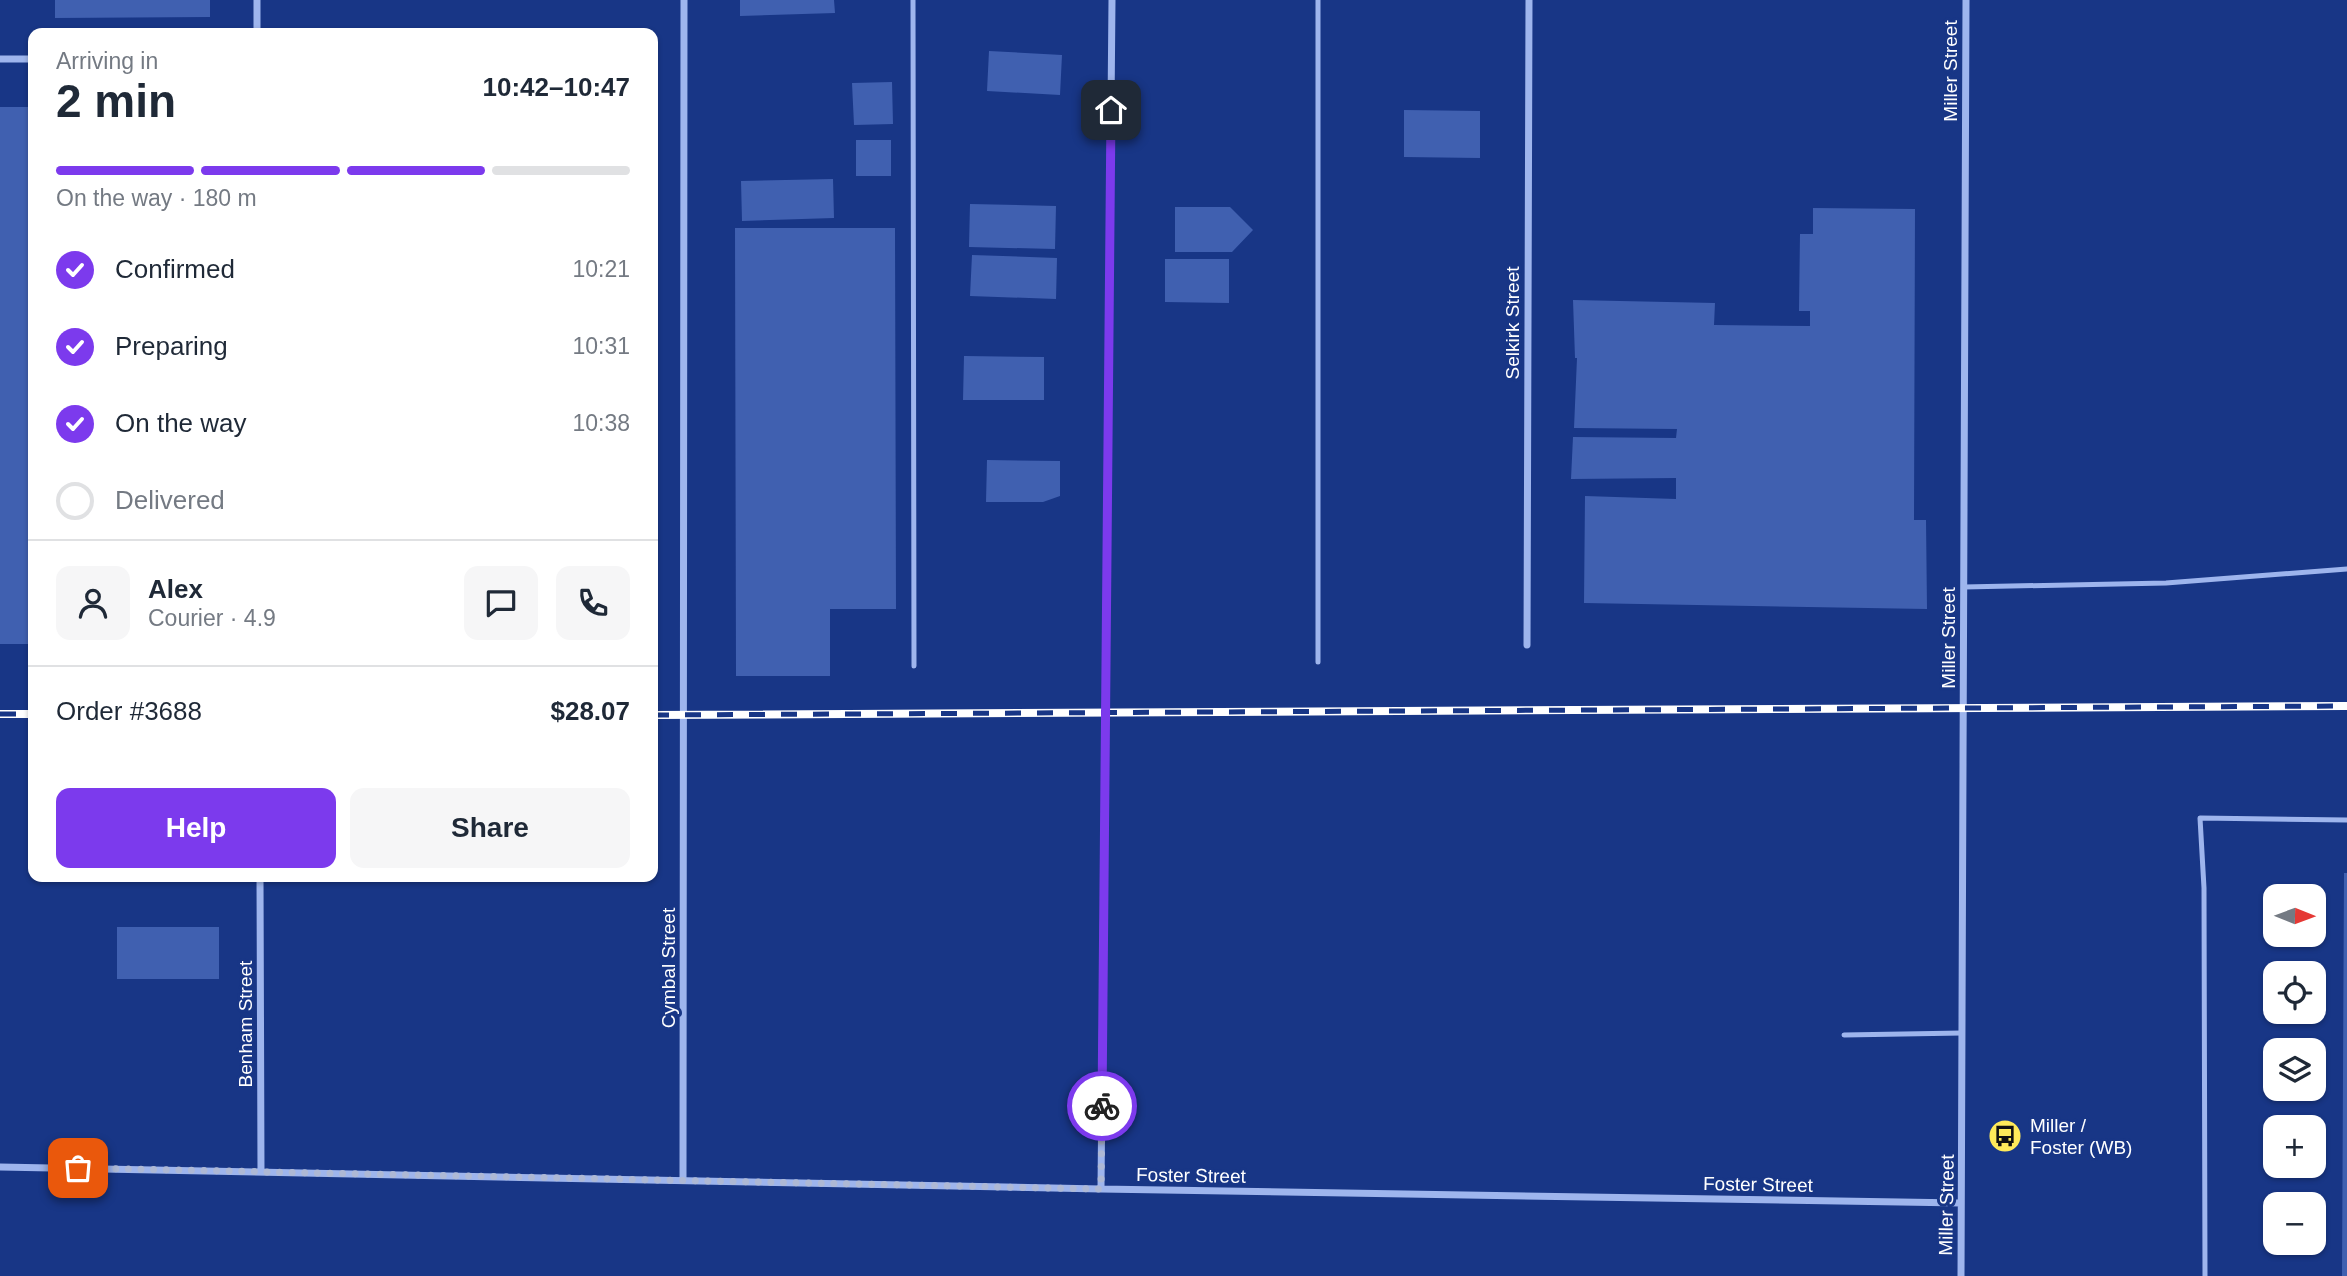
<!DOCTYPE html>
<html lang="en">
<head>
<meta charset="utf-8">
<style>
  :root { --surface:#fff; --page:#f6f6f7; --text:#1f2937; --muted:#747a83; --line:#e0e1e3; --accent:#7c3aed }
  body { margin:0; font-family:Helvetica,sans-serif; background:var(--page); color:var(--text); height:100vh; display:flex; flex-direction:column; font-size:26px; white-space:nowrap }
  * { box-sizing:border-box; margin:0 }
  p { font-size:23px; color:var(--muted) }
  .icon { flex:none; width:38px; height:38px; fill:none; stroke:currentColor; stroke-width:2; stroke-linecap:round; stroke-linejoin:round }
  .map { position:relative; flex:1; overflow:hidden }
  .sheet { position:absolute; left:28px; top:28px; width:630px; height:854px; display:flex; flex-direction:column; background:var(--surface); border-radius:14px; box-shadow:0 2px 5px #0004 }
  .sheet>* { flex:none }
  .needle { width:46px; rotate:91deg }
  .tools { position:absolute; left:2263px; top:884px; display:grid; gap:14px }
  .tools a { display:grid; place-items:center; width:63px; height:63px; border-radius:14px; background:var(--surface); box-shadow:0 2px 5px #0004; font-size:35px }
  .pin { position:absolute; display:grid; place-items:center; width:60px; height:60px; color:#fff; margin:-30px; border-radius:14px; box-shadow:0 4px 10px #0006 }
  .courier { position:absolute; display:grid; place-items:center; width:70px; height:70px; margin:-35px; border:5px solid #7c3aed; border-radius:50%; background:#fff; color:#222; box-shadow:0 2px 9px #0007 }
  .head em { font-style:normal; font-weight:600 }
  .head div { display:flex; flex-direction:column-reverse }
  .head { display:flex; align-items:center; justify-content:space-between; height:119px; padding:0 28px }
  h1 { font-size:46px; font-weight:600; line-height:52px }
  .bar { display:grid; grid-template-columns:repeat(4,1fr); gap:10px 7px; align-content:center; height:84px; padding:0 28px }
  .bar i { height:9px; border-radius:5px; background:var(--line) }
  .bar .current { background:var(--accent) }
  .bar p { grid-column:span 4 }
  .line { display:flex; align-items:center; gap:18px; padding:0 28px; border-top:2px solid var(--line) }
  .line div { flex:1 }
  .round { display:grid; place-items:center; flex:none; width:74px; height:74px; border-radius:14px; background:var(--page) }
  ol { padding:0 28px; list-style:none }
  li { display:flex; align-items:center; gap:21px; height:77px }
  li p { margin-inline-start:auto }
  li .icon { padding:7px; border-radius:50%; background:var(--accent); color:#fff; stroke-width:4 }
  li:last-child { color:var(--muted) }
  li i { width:38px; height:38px; border:4px solid var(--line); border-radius:50% }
  .primary-button { display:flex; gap:14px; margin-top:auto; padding:14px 28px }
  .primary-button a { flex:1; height:80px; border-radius:14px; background:var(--accent); color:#fff; font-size:28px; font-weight:600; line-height:80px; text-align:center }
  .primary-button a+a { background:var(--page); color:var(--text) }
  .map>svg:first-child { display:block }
  .building { fill:#4060b0 }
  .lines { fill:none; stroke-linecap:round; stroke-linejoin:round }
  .service { stroke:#9eb5ed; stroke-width:5 }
  .minor { stroke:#9eb5ed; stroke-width:7 }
  .rail-casing { stroke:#fff; stroke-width:8 }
  .rail { stroke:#183686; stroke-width:5; stroke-dasharray:16; stroke-linecap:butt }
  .done { stroke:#aeb9d5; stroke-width:7; stroke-dasharray:0 12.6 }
  .route { stroke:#7c3aed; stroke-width:9 }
  .labels { text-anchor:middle; stroke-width:6; stroke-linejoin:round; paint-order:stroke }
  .street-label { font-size:19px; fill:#fff; stroke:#183686 }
  .poi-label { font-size:19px; fill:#fff; stroke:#183686; text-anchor:start }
</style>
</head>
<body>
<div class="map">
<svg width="2347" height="1276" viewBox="0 0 2347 1276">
  <rect width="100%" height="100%" fill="#183686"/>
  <!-- building -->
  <path class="building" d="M55 0H210V17L55 18Z
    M740 0H834L835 13 740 16Z
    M989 51 1062 55 1060 95 987 91Z
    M892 82 893 124 854 125 852 83Z
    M0 107H33V644H0Z
    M1404 110 1480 111V158L1404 157Z
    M856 140H891V176H856Z
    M833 179 834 218 742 221 741 181Z
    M970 204 1056 206 1055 249 969 247Z
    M1175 207H1230L1253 230 1232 252H1175Z
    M1813 208 1915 209 1914 520H1926L1927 609 1584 603 1585 496 1676 499V478L1571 479 1573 437 1676 438 1677 429 1574 428 1577 358H1575L1573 300 1715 303 1714 325 1810 326V311H1799L1800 234H1813Z
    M735 228H895L896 609H830V676H736Z
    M972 255 1057 258 1056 299 970 296Z
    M1165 259H1229V303L1165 302Z
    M964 356 1044 357V400H963Z
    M987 460 1060 461V496L1043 502H986Z
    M2344 873H2347V1276H2342Z
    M117 927H219V979H117Z"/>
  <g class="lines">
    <!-- service -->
    <path class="service" d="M913 0 914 666
      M1318 0V662
      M1964 587 2166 583 2347 569
      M1844 1035 1962 1033
      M2205 1276 2204 888 2200 818 2347 820"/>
    <!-- minor -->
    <path class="minor" d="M257 0V33
      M0 59H33
      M1527 645 1529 0
      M260 877 261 1171
      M0 1167 1101 1189 1961 1203
      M683 1180 684 0
      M1101 1189 1112 0
      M1961 1276 1966 0"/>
    <defs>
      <path id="rail" d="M0 714H33
        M653 715 2347 706"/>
    </defs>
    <!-- rail casing -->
    <use href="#rail" class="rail-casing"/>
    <!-- rail -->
    <use href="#rail" class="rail"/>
  </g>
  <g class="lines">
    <!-- done -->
    <path class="done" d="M78 1168 1101 1189 1102 1106"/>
    <!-- route -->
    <path class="route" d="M1102 1106 1111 110"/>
  </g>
  <!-- icons -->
  <defs>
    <symbol id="bus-disc" viewBox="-11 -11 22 22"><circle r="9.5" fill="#ffea5a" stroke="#183686"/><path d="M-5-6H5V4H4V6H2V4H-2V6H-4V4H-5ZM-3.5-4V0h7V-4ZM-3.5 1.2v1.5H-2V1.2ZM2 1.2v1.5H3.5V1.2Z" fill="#111"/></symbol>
  </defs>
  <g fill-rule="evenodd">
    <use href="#bus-disc" x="1986" y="1117" width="38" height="38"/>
  </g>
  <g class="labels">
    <!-- street labels -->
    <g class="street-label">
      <text transform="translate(1950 71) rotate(-90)" y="7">Miller Street</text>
      <text transform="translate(1512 323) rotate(-90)" y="7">Selkirk Street</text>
      <text transform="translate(1948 638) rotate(-90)" y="7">Miller Street</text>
      <text transform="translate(668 968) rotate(-90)" y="7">Cymbal Street</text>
      <text transform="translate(245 1024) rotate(-90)" y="7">Benham Street</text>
      <text transform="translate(1191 1175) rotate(1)" y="7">Foster Street</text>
      <text transform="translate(1758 1184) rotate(1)" y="7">Foster Street</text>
      <text transform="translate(1946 1205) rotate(-89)" y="7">Miller Street</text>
    </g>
    <!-- poi labels -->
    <g class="poi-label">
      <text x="2030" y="1132">Miller /<tspan x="2030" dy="22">Foster (WB)</tspan></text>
    </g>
  </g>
</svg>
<div class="tools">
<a><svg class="needle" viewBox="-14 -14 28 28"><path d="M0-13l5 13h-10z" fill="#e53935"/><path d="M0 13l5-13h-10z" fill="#747a83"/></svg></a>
<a><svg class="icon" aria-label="locate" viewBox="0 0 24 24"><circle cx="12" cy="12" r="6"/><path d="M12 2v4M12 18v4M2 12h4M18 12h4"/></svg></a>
<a><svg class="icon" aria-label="layers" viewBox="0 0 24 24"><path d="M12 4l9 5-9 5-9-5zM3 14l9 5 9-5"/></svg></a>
<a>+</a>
<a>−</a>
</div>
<div class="pin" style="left:78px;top:1168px;background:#ea580c"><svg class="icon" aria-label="bag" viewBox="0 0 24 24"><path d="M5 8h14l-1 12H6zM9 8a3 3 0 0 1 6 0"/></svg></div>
<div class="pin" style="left:1111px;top:110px;background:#1f2937"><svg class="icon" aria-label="home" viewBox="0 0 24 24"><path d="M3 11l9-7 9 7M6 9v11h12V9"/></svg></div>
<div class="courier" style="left:1102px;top:1106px"><svg class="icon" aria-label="bike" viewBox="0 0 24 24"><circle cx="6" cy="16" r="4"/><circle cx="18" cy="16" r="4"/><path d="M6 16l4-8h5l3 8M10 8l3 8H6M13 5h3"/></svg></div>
<section class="sheet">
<div class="head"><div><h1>2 min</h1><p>Arriving in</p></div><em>10:42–10:47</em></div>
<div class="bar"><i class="current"></i><i class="current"></i><i class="current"></i><i></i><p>On the way · 180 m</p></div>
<ol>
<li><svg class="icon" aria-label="check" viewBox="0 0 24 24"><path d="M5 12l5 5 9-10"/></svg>Confirmed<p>10:21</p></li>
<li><svg class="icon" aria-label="check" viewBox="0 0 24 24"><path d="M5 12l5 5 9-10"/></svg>Preparing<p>10:31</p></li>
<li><svg class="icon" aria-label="check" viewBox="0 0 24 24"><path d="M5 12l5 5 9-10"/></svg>On the way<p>10:38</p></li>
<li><i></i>Delivered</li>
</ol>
<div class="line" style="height:126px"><a class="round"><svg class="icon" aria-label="person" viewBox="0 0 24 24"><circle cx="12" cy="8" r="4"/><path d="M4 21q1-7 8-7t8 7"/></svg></a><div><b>Alex</b><p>Courier · 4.9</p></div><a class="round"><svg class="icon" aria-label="chat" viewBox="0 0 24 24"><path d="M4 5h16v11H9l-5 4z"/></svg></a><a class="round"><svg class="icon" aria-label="phone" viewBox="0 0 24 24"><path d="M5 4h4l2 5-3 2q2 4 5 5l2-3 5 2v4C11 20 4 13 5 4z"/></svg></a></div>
<div class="line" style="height:91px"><div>Order #3688</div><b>$28.07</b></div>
<div class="primary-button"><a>Help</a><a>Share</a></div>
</section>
</div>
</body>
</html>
